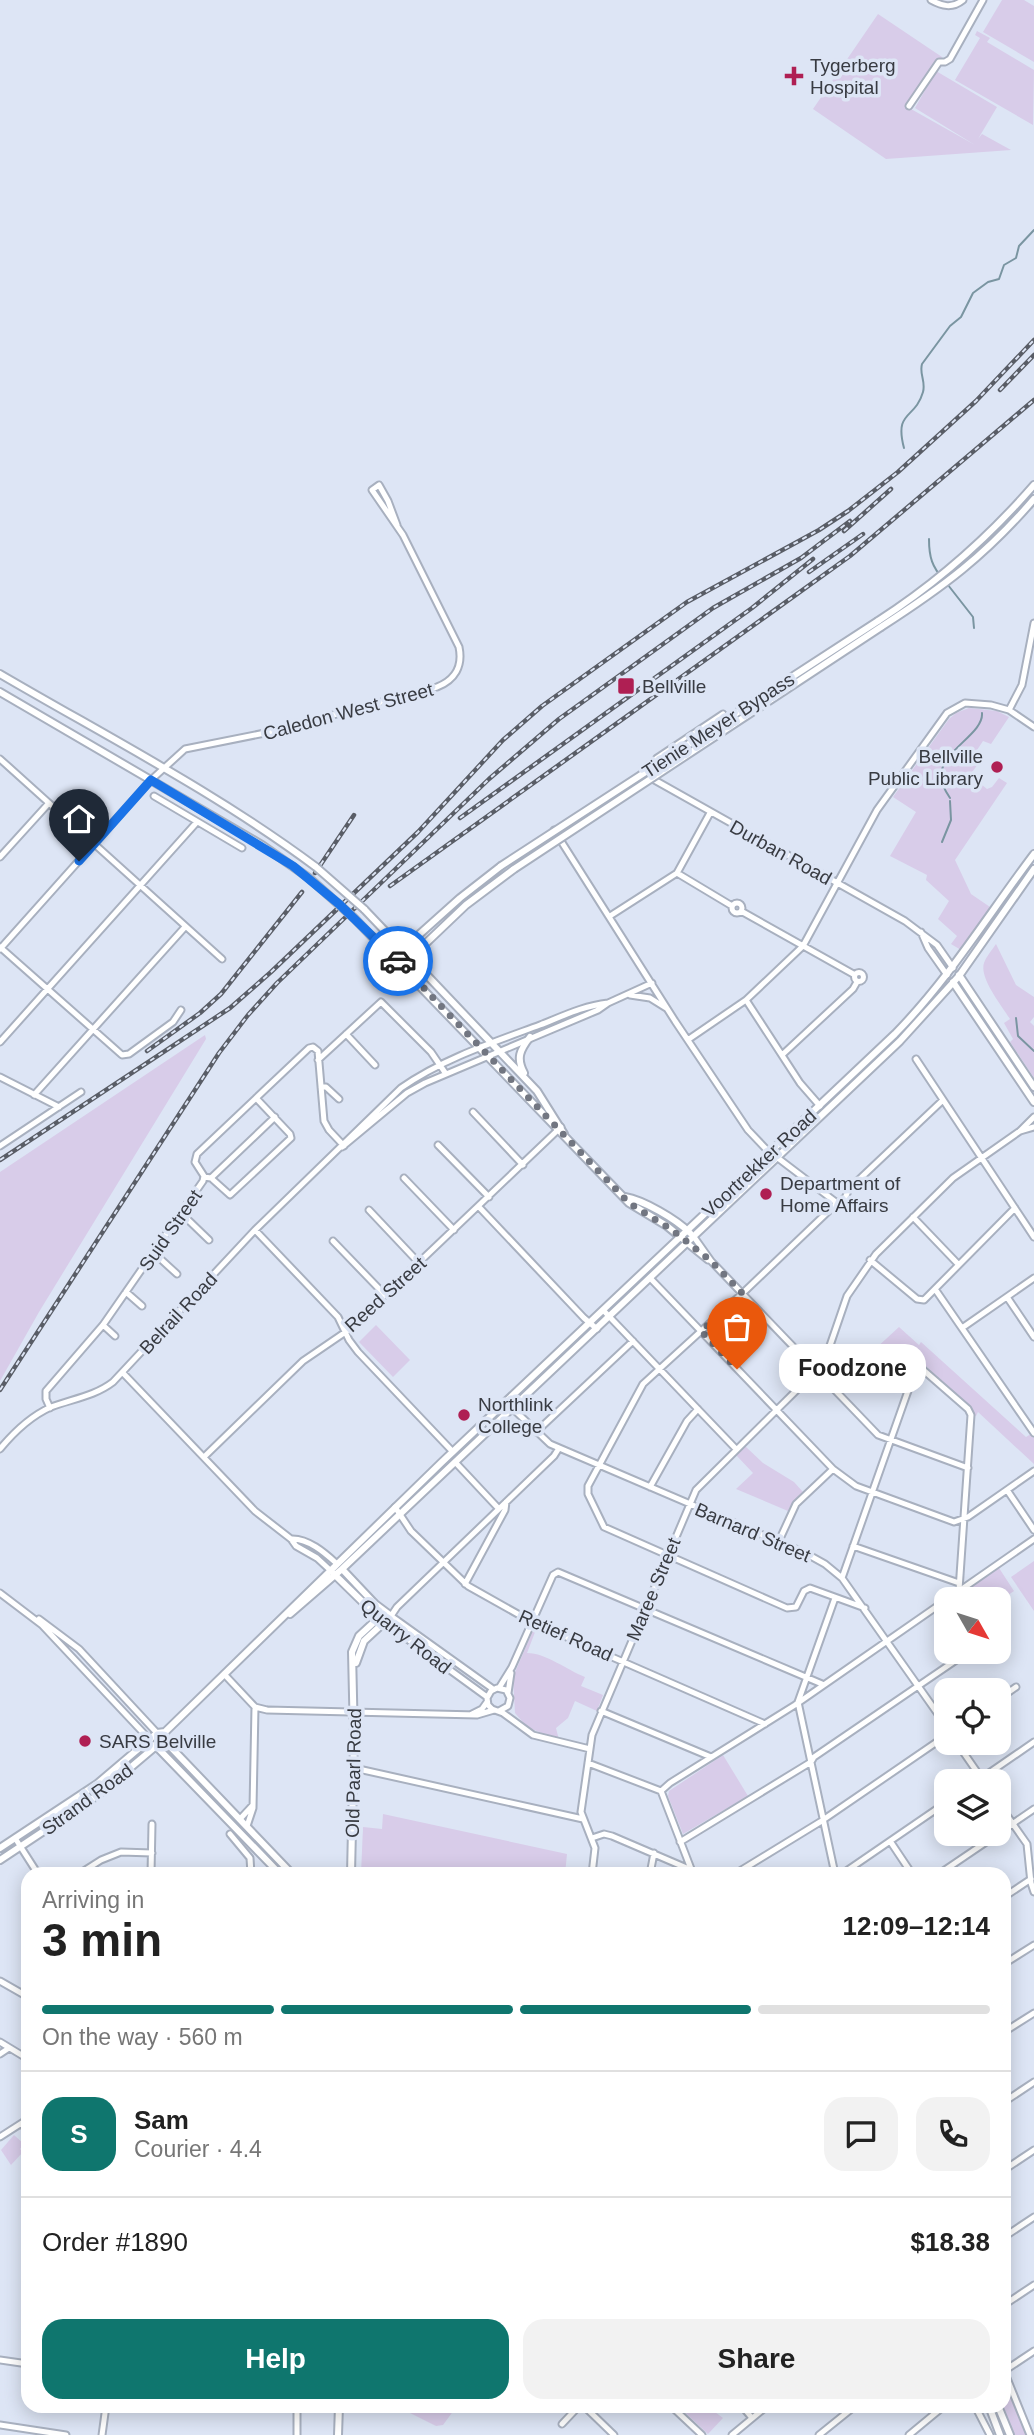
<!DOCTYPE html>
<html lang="en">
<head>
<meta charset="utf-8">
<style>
  :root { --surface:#fff; --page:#f2f2f2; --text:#222; --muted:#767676; --line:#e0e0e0; --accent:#0f766e }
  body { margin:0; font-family:Arial,sans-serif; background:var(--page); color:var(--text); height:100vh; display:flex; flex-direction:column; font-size:26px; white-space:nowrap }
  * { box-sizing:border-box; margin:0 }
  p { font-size:23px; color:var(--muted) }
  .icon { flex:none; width:38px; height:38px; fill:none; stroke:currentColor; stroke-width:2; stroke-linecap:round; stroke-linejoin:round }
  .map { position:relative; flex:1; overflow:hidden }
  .sheet { position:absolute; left:21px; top:1867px; width:990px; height:546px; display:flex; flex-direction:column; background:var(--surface); border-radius:21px; box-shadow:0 4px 18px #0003 }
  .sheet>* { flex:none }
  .needle { width:46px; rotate:129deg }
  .fabs { position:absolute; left:934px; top:1587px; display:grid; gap:14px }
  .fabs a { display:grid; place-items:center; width:77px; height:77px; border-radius:14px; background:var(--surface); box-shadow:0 4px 18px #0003; font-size:35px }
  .pin { position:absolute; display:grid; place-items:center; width:60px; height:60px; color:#fff; margin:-72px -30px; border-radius:50% 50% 50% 0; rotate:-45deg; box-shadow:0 0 7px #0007 }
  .pin .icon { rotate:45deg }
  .courier { position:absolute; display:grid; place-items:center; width:70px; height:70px; margin:-35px; border:5px solid #1a73e8; border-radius:50%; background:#fff; color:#222; box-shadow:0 2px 9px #0007 }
  .bubble { position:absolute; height:49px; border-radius:21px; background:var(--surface); box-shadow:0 4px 18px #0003; font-size:23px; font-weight:700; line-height:49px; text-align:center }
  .summary em { font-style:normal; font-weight:700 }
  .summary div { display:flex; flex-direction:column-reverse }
  .summary { display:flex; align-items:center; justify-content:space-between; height:119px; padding:0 21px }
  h1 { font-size:46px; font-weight:700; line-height:52px }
  .bar { display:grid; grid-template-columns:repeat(4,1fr); gap:10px 7px; align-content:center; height:84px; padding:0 21px }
  .bar i { height:9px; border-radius:5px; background:var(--line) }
  .bar .active { background:var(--accent) }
  .bar p { grid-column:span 4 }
  .line { display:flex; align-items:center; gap:18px; padding:0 21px; border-top:2px solid var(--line) }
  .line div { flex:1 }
  .round { display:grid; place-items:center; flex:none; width:74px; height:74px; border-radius:21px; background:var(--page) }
  .button { display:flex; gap:14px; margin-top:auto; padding:14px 21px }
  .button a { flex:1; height:80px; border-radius:21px; background:var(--accent); color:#fff; font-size:28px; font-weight:700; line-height:80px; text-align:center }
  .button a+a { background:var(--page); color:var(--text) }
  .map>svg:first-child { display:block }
  .green { fill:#d8cce9 }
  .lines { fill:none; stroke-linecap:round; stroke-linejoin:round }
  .stream { stroke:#7a95a1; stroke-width:2 }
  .minor-casing { stroke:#a8b0bf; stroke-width:9 }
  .major-casing { stroke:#a8b0bf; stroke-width:10 }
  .minor { stroke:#fff; stroke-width:5 }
  .major { stroke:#fff; stroke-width:6 }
  .rail-casing { stroke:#595d66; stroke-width:4.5 }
  .rail { stroke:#dde5f5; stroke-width:2; stroke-dasharray:5; stroke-linecap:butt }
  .major-bridge-casing { stroke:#a8b0bf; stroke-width:10; stroke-linecap:butt }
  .major-bridge { stroke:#fff; stroke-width:6 }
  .done { stroke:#727681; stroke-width:7; stroke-dasharray:0 12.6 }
  .route { stroke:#1a73e8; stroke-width:9 }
  .poi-dot { fill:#af1f53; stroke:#dde5f5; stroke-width:2.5 }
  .labels { text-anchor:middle; stroke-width:7; stroke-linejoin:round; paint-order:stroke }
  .poi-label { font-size:19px; fill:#383b42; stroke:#dde5f5; text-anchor:start }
  .street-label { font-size:19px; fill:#383b42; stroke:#dde5f5 }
</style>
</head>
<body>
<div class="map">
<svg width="1034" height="2435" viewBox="0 0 1034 2435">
  <rect width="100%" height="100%" fill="#dde5f5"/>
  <!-- green -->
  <path class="green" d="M1002 0H1024L1034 6V62L983 32Z
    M878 14 942 57 911 109 975 145 915 108 936 71 997 107 978 139 982 134 1011 150 886 159 813 109Z
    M977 31 990 38 987 42 1034 70 1033 125 955 80 980 38 975 35Z
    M969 708 997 711 1009 717 991 744 983 741 975 753 981 760 970 775 987 789 992 787 999 778 1007 783 955 860 971 894 990 907 961 950 951 944 957 936 938 919 949 901 926 880 927 875 890 856 916 812 893 797 949 719 956 713Z
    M996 944 1016 985 1034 997V1017L1030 1022 1034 1026V1078L1010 1042 1013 1039 1004 1023 1010 1019C1002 1006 979 978 984 963 986 957 992 950 996 944Z
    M205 1035 206 1039 39 1312 0 1381V1172Z
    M376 1325 410 1360 393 1377 359 1342Z
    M899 1327 919 1345 921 1342 1026 1437 1031 1434 1034 1438V1464L978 1412 976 1416 974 1415 971 1409 927 1367 921 1366 914 1369 908 1385 874 1350Z
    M745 1446 763 1463 794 1482 803 1492 792 1503 788 1511 736 1489 753 1473 736 1455Z
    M1034 1561V1611L1011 1577Z
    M999 1568 1014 1591 999 1601 953 1599Z
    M537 1627 527 1653C546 1653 567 1670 585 1677L581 1686 603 1695 597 1711 575 1701 568 1718 556 1728 559 1740 527 1727 515 1713 513 1677 534 1628Z
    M723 1755 748 1796 683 1834 668 1796 669 1791Z
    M383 1814 567 1854 565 1874H361L363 1827 382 1829Z
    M14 2135 24 2144 20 2149 23 2152 11 2165 1 2150Z
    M1005 2378 1027 2435H1015L1003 2406Z
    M396 2406H457L443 2425 436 2426Z
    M678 2406H707L723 2418 708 2434Z"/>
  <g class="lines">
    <!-- stream -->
    <path class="stream" d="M904 448C894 410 915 420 923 392 926 381 919 374 922 364L950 326 961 317 973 293 988 282 999 279 1004 265 1016 258 1019 246 1034 230
      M929 539C929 557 932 567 944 580
      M948 585 973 617 974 628
      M950 798C946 792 941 784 941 777 940 751 984 734 982 713
      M942 842 951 820 950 801
      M1016 1018 1018 1036 1034 1051"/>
    <defs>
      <path id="minor" d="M931 0C942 6 952 9 963 0
        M909 106 939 62H945L950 59 983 0
        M1009 710 1022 685 1034 623
        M0 759 222 959
        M650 766 657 758 723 714 730 724 725 728
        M642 773 905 921 937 945 953 968
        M154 796 242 848
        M554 830 675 1021 748 1130 766 1149 837 1203
        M558 836 593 813
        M0 857 49 803
        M677 873 732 906
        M732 908a5 5 0 1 1 10 0a5 5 0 1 1-10 0Z
        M741 911 855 975
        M610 916 677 873 710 813
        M921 932 928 948 947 975
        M0 947 122 1055 129 1054 173 1022 181 1010
        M0 949 151 780 185 749 270 732 437 687C455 680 463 666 459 647L403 535 372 490 379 485 388 501 397 525
        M854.5 977a4.5 4.5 0 1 1 9 0a4.5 4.5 0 1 1-9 0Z
        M630 995 650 998 666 1008
        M746 1000 800 1083 820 1106
        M346 1034 375 1065
        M689 1039 746 1000 803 946 877 810 947 713 965 703 991 705 1009 710 1034 727
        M0 1042 197 822
        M782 1055 853 989 857 982
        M916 1059 1034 1237
        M318 1060 381 1002 431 1052 446 1074
        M0 1077 59 1107
        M321 1087H326L339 1099
        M34 1095 185 927
        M473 1112 523 1165
        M1020 1131 1034 1127
        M438 1145 489 1197
        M0 1146 81 1092
        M342 1147 407 1093 425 1083 598 1010 608 1003 652 983
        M204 1177 211 1178 230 1195 291 1138 290 1134 256 1098
        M211 1178 275 1117
        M404 1178 454 1230
        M479 1207 584 1318 597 1329
        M369 1210 419 1263
        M181 1213 209 1240
        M913 1217 958 1264
        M255 1230 338 1317 349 1340 358 1352 453 1452
        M694 1237 711 1261 878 1435 968 1468
        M333 1241 385 1295
        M687 1243 708 1260
        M154 1253 177 1274
        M870 1260 917 1299 924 1300 1015 1208
        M650 1278 833 1469 856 1486 954 1522 968 1517 1034 1471
        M935 1289 1034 1433
        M126 1292 142 1306
        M1007 1297 1034 1337
        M603 1310 736 1449
        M103 1325 115 1336
        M962 1328 1034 1278
        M874 1353 909 1388
        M123 1373 255 1511 291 1539 296 1546 317 1558 330 1570
        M510 1406 550 1444 807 1554 825 1564 842 1578 947 1727
        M50 1408 46 1399V1391L103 1325 203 1181 204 1176 195 1162 197 1154 309 1048 313 1047 318 1051 324 1121 329 1130 344 1146
        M536 1432 633 1341
        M0 1449C14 1432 31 1416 51 1407 72 1399 95 1396 113 1382L255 1230 401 1088C442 1059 494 1042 540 1025 563 1016 583 1006 608 1003
        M204 1457 303 1361 347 1331 561 1127
        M455 1462 499 1509
        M650 1487 687 1421 698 1409
        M1007 1490 1034 1530
        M395 1507 411 1531 468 1586 532 1622 765 1724
        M291 1539C308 1538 325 1553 336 1563
        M778 1543 796 1504 833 1469
        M853 1546 959 1583
        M842 1578 915 1371 921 1368 968 1409 971 1415 959 1590
        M465 1584 505 1510 506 1502
        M0 1593 42 1625 150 1740
        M835 1598 798 1702 835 1874
        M865 1608 810 1588 804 1591 796 1607 787 1608 604 1527 588 1494V1486L643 1384 745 1291 837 1203 845 1198 849 1189 943 1100
        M39 1619 79 1649 157 1733
        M384 1622 487 1697
        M224 1674 255 1707 253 1808 247 1826
        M499 1688 512 1667 553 1575 558 1572 822 1684
        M493 1689 391 1616 397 1607 554 1456 559 1448
        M508 1693 511 1673
        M999 1699 1016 1687
        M255 1707 267 1710 477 1715 494 1710
        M499 1711 508 1706 510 1698 506 1690 497 1688 491 1691 487 1698 488 1705 492 1709 503 1713 533 1735 590 1749
        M601 1711 711 1757
        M472 1714 482 1709 487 1702
        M957 1743 984 1782
        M588 1763 661 1791
        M354 1768 583 1819
        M976 1782 1034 1742
        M661 1791 670 1783 795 1705 1034 1539
        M661 1791 693 1874
        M999 1804 1027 1844 1031 1883 1034 1892
        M240 1819 253 1805
        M999 1833 1034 1809
        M230 1834 250 1858 251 1874
        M15 1838 38 1874
        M592 1838 604 1834 612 1836 689 1869
        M890 1841 912 1874
        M680 1842 811 1762 814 1757 968 1652
        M79 1874 101 1860 121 1852 152 1853
        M151 1874 152 1824
        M592 1874 595 1848 581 1812 592 1735 696 1490 824 1363 847 1296 876 1254 953 1178 1020 1131 1034 1117
        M650 1874 654 1853
        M735 1874 820 1822 947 1735
        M842 1874 947 1802
        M939 1874 998 1834
        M1004 1897 1031 1879
        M1004 1964 1034 1945
        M0 1981 28 1997
        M1004 2032 1034 2013
        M0 2042 28 2059
        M0 2054 9 2048
        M1004 2102 1034 2082
        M22 2123 28 2132
        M0 2137 28 2119
        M1004 2170 1034 2150
        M1004 2237 1034 2217
        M1004 2305 1034 2285
        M0 2360 28 2364
        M1004 2371 1030 2435
        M1004 2371 1034 2351
        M584 2406 614 2435
        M671 2406 702 2435
        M742 2406 752 2418
        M975 2406 990 2435
        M562 2424 579 2406
        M0 2425 66 2435
        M102 2435 106 2406
        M297 2435V2406
        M732 2435 767 2406
        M819 2435 855 2406
        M909 2435 944 2406"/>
      <path id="major" d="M878 621C937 583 988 538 1034 485
        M881 627C943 587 985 556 1034 499
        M0 674C106 736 217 793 316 867
        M0 692 262 845 309 878
        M364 909 537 1091 564 1134
        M354 918 629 1203 667 1226 683 1239
        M394 957 460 898 501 866
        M402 966 466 905 514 869
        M959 975 1034 1087
        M953 982 1034 1102
        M524 1073C516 1058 520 1050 530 1037
        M625 1197C643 1200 676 1219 690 1233
        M342 1569 375 1604 391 1616 364 1641 356 1663
        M334 1574 381 1620
        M290 1614 342 1569 900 1041 959 976 1034 869
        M161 1737 292 1874
        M155 1745 280 1874
        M0 1848 97 1784 157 1733 165 1732
        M0 1860 98 1795 156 1746 163 1740 165 1732 442 1462 895 1034C949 979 988 915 1034 854
        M351 1874 354 1739 352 1652 359 1636 385 1612
        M989 2406 1000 2435
        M998 2406 1010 2435
        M338 2435 339 2406"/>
    </defs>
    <!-- minor casing -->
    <use href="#minor" class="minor-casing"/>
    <!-- major casing -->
    <use href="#major" class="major-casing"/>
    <!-- minor -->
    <use href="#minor" class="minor"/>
    <!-- major -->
    <use href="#major" class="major"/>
    <defs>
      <path id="rail" d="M1000 390 1034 355
        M844 531 891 489
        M809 572 863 534
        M460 818 752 608 813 559
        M315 873 354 815
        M390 886 850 556 1034 400
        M147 1051 200 1013 221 994 302 892
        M0 1160 230 1008 271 972 418 832 503 740 542 706 687 602 819 530 848 511 898 472 976 401 1034 340
        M0 1390 219 1053 248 1015 277 983 489 779 559 719 713 608 801 558 850 521"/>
    </defs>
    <!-- rail casing -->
    <use href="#rail" class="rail-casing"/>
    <!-- rail -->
    <use href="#rail" class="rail"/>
    <defs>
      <path id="major-bridge" d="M501 866 878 621
        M316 867 364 909
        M514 869 881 627
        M309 878 354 918"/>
    </defs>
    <!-- major-bridge casing -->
    <use href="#major-bridge" class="major-bridge-casing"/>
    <!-- major-bridge -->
    <use href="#major-bridge" class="major-bridge"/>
  </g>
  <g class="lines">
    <!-- done -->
    <path class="done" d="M398 961 629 1203 672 1230 711 1261 743 1294 701 1331 737 1369"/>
    <!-- route -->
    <path class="route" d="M79 861 151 780 293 866 339 904 398 961"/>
  </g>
  <!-- markers -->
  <g class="poi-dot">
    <path d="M790.5 65.5h7v7h7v7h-7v7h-7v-7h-7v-7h7z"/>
    <rect x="617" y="677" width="18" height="18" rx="3.5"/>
    <circle cx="997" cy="767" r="7"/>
    <circle cx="766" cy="1194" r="7"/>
    <circle cx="464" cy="1415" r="7"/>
    <circle cx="85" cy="1741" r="7"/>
  </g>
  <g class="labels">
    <!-- poi labels -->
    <g class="poi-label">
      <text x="810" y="72">Tygerberg<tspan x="810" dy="22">Hospital</tspan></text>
      <text x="642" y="693">Bellville</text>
      <text x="983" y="763" text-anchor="end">Bellville<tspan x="983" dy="22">Public Library</tspan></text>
      <text x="780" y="1190">Department of<tspan x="780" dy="22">Home Affairs</tspan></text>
      <text x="478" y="1411">Northlink<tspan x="478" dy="22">College</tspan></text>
      <text x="99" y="1748">SARS Belville</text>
    </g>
    <!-- street labels -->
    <g class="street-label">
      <text transform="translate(348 711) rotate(-15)" y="7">Caledon West Street</text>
      <text transform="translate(718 725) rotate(-33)" y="7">Tienie Meyer Bypass</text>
      <text transform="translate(781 852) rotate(29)" y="7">Durban Road</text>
      <text transform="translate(759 1163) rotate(-43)" y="7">Voortrekker Road</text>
      <text transform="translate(170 1230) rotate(-55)" y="7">Suid Street</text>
      <text transform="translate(385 1294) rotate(-42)" y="7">Reed Street</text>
      <text transform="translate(178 1313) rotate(-47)" y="7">Belrail Road</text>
      <text transform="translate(753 1532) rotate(23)" y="7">Barnard Street</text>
      <text transform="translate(653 1589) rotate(-67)" y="7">Maree Street</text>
      <text transform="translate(566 1635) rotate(24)" y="7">Retief Road</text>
      <text transform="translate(406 1636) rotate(38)" y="7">Quarry Road</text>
      <text transform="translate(353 1773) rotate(-89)" y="7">Old Paarl Road</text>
      <text transform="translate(87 1799) rotate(-36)" y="7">Strand Road</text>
    </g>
  </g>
</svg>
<div class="fabs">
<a><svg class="needle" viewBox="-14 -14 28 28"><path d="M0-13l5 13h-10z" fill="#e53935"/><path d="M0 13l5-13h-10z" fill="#767676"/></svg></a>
<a><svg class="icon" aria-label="locate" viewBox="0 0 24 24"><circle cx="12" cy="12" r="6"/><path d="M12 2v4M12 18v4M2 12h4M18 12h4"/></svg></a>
<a><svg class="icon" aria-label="layers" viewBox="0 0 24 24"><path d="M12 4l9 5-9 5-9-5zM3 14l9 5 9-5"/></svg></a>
</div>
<div class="pin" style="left:737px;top:1369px;background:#ea580c"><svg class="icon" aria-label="bag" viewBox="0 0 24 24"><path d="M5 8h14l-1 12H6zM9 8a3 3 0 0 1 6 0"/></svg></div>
<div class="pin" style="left:79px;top:861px;background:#1f2937"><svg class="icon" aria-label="home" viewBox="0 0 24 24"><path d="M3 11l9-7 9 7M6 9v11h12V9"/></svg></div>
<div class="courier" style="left:398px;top:961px"><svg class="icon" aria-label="car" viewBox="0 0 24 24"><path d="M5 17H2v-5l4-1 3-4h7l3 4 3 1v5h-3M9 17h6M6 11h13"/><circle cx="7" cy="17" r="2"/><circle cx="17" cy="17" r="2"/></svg></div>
<div class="bubble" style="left:779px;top:1344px;width:147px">Foodzone</div>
<section class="sheet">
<div class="summary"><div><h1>3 min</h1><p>Arriving in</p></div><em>12:09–12:14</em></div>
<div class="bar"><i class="active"></i><i class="active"></i><i class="active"></i><i></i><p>On the way · 560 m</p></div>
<div class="line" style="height:126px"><b class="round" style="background:var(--accent);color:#fff">S</b><div><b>Sam</b><p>Courier · 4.4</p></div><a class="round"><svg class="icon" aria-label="chat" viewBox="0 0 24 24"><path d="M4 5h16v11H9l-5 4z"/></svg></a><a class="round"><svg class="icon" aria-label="phone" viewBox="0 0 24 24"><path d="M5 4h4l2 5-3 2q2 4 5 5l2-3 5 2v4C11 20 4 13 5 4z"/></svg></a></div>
<div class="line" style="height:91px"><div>Order #1890</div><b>$18.38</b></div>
<div class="button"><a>Help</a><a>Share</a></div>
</section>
</div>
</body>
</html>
